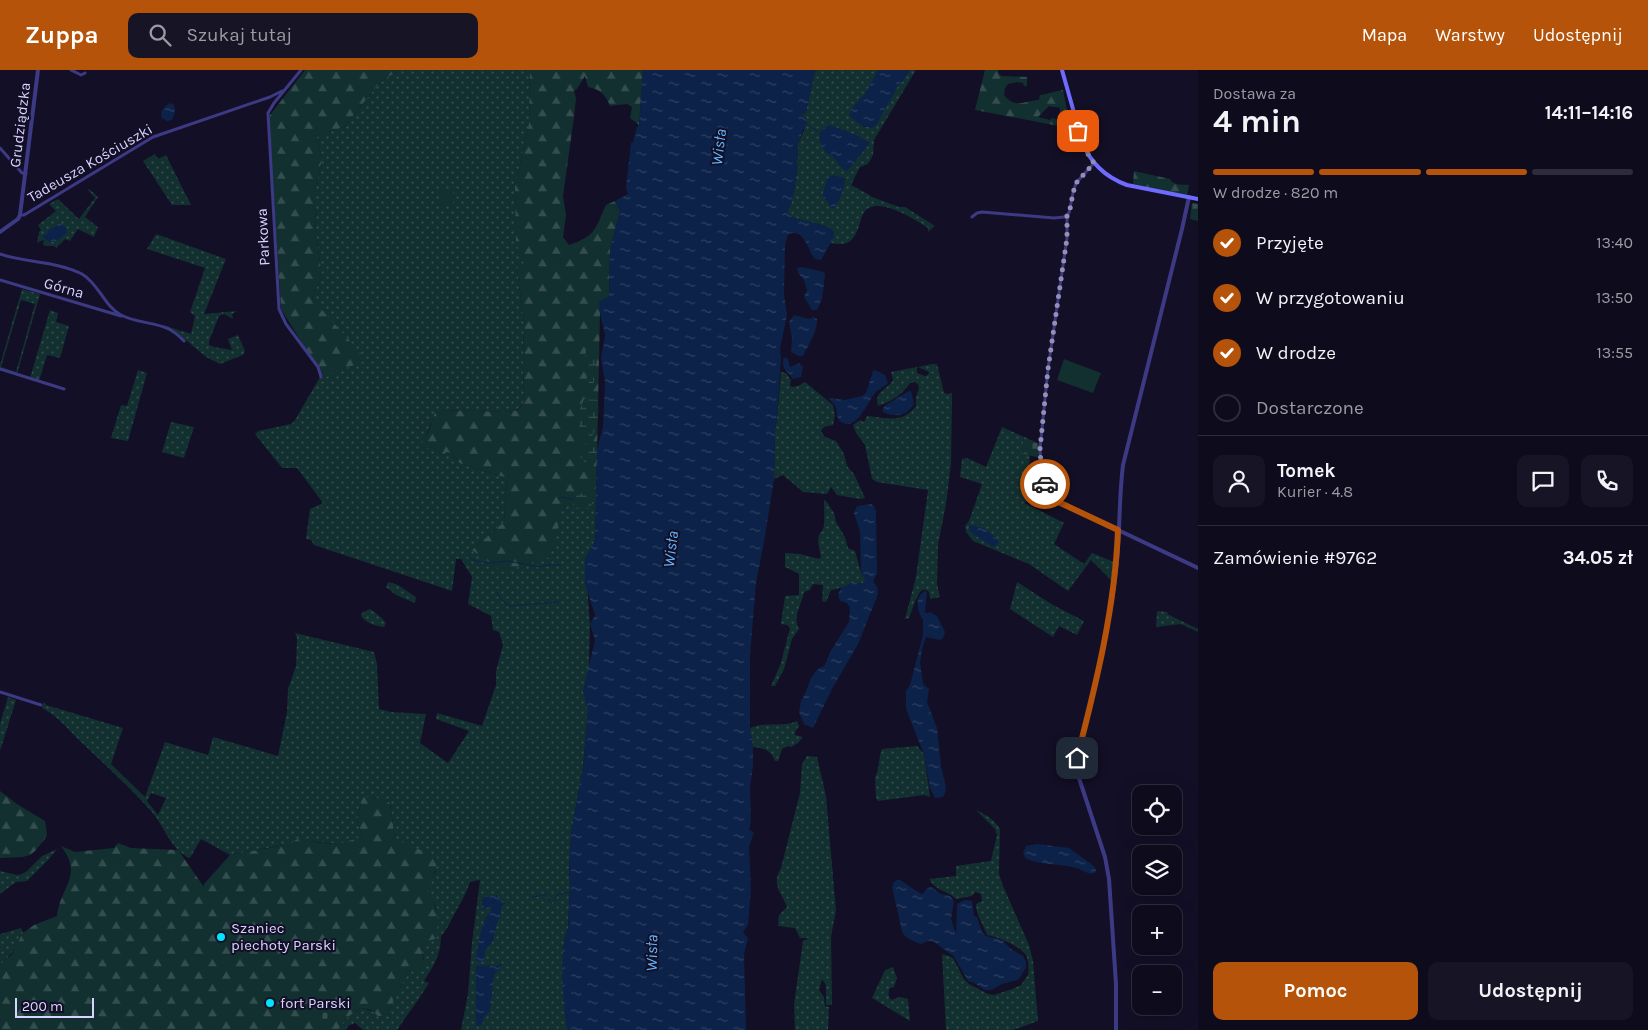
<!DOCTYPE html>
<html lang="pl">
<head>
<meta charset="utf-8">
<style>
  :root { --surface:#0e0b1c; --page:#171425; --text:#f1f3f6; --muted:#9b9ba3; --line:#2e2b3b; --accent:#b45309 }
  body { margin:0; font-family:Karla,sans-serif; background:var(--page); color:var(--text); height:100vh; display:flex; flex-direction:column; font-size:19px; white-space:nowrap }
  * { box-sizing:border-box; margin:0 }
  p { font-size:16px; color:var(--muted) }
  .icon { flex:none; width:28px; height:28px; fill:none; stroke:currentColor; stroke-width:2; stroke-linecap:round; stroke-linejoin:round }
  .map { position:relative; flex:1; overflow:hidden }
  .sheet { display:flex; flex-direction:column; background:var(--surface); width:450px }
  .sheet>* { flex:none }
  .controls { position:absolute; left:1132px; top:715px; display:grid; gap:10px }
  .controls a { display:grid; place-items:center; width:50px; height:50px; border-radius:10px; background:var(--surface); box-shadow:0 5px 20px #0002,0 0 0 1px var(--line); font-size:25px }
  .scale { position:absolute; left:15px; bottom:12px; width:79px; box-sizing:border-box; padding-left:5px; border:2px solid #d9d4ff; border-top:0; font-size:14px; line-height:18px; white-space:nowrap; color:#d9d4ff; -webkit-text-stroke:4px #130f26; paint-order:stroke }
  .pin { position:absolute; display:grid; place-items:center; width:42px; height:42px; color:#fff; margin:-21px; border-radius:10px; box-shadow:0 2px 8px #0006 }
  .courier { position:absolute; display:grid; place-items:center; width:50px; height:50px; margin:-25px; border:4px solid #b45309; border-radius:50%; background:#fff; color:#222; box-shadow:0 1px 6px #0007 }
  .head em { font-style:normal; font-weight:700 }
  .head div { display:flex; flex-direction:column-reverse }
  .head { display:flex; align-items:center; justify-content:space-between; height:85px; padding:0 15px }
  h1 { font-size:32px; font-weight:700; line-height:38px }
  .bar { display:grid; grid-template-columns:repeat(4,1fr); gap:8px 5px; align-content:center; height:60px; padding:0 15px }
  .bar i { height:6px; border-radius:4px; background:var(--line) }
  .bar .current { background:var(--accent) }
  .bar p { grid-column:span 4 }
  .line { display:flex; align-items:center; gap:12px; padding:0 15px; border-top:1px solid var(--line) }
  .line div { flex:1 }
  .round { display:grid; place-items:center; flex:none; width:52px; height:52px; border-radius:10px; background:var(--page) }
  ol { padding:0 15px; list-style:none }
  li { display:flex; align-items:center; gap:15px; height:55px }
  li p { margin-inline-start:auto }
  li .icon { padding:5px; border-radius:50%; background:var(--accent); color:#fff; stroke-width:4 }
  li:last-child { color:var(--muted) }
  li i { width:28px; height:28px; border:2px solid var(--line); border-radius:50% }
  .action { display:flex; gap:10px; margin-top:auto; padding:10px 15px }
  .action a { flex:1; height:58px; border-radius:10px; background:var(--accent); color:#fff; font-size:20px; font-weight:700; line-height:58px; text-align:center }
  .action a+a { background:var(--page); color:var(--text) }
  header { display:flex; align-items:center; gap:30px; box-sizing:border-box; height:70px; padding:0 25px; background:var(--accent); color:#fff }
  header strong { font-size:24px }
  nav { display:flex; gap:28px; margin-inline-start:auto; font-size:18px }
  .search { width:350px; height:45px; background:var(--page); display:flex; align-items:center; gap:12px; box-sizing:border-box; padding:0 18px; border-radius:10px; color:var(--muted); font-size:19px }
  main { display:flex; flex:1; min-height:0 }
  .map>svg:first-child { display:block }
  .green { fill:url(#green-dots); fill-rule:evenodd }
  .forest { fill:url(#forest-firs) }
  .wetland { fill:url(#wetland-marsh) }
  .cemetery { fill:url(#cemetery-stones) }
  .pitch { fill:#12302f }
  .water { fill:url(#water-ripples) }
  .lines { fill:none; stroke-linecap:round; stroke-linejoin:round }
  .stream { stroke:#0c2248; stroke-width:1 }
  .minor { stroke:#3d3a85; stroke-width:3 }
  .tertiary { stroke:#3d3a85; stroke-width:4 }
  .secondary { stroke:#6f6bff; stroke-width:4 }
  .done { stroke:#948fb3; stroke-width:5; stroke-dasharray:0 9 }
  .route { stroke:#b45309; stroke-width:6 }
  .poi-dot { fill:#00e5ff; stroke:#130f26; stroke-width:2 }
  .labels { text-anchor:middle; stroke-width:4; stroke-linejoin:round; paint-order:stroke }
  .street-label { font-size:15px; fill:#d9d4ff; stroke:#130f26 }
  .poi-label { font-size:15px; fill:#d9d4ff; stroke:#130f26; text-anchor:start }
  .water-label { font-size:16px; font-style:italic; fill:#62b6ff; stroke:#130f26 }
</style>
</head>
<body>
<header>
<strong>Zuppa</strong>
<div class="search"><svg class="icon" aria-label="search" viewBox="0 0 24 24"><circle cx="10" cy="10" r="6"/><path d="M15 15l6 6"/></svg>Szukaj tutaj</div>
<nav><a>Mapa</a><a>Warstwy</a><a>Udostępnij</a></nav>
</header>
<main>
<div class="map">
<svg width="1198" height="960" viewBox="0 0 1198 960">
  <defs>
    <pattern id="green-dots" width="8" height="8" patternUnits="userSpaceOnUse" patternTransform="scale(1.25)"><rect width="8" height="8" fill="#12302f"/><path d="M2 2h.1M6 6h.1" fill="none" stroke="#344d4e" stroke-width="1.8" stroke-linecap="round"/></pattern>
    <pattern id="forest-firs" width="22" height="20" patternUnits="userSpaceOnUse" patternTransform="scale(1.25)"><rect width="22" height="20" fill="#12302f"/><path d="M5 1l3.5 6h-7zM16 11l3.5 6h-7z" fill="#344d4e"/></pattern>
    <pattern id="wetland-marsh" width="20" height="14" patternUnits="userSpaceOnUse" patternTransform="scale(1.25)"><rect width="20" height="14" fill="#12302f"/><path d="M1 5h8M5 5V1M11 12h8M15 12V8" fill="none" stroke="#344d4e"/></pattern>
    <pattern id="cemetery-stones" width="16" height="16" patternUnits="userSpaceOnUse" patternTransform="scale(1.25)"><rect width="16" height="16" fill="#12302f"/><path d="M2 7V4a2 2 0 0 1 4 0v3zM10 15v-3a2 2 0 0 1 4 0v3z" fill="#344d4e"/></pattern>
    <pattern id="water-ripples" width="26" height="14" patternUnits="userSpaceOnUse" patternTransform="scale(1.25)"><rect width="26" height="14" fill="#0c2248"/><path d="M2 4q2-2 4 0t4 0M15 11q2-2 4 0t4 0" fill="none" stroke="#2f4163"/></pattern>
  </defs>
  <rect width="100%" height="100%" fill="#130f26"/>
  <!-- green -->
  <path class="green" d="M400 0H530L529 53 515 117 517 173 524 193 517 198 524 254 523 293 524 332 517 340 508 342 445 340 436 342 421 377 433 378 443 385 447 382 453 384 459 393 507 408 504 452 472 480 563 437 596 431 595 471 585 489 590 554 588 641 583 698 571 763 569 802 570 814 568 858C557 884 567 932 569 960H461L468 924 472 873 480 810 470 812C465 826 461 832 454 845 448 855 449 857 441 866 441 885 434 895 424 911L429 913 420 927 397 960H363L355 953 348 956 346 960H338L345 949 361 938 388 946C391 928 404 917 407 900L416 902 424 890 422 880 437 839C429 822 426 819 436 801L395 769 390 733C378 727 373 725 361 731L357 752 363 766 349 772 337 774 309 771 285 777 284 775 230 785 201 769 190 788C171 781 164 755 151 741 129 716 104 694 80 671 69 660 56 645 42 638L44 632 46 635 123 658 111 694 145 727 165 672 208 685 213 667 278 686 287 642 288 619 296 596 297 568 295 563 374 582 377 594 379 639 391 642 426 644 420 673 448 693 469 661 436 649 437 643 482 656 496 615V601L503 575 499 562 493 560 491 546 468 534 472 507 461 489H456L452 521 314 475 311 470 306 469 310 439 323 433 297 398H282L255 364 258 361 291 354 295 350 320 307H323L312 227 322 206 316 165 315 136V120L322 89 317 68 318 65 344 57 381 11ZM151 723 166 728 158 745 147 731Z
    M815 0H916L874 70 873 85 868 94 860 97 851 115 866 123 872 127 899 137H905L935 156 928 162V158C914 149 874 123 863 144 859 153 858 166 849 172 843 175 837 174 830 173L834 167V162C826 153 809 153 798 149 794 148 791 145 787 143 795 128 794 113 798 97L795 92 798 88V73L804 61 806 48 801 45 806 42Z
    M155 84 158 89 166 85 191 135H172L143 91Z
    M89 119 98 127 85 147 98 157 94 167 78 159 70 171 65 169 56 178 54 176H47L43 175 44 171 43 170 37 173 39 162 41 160 38 155 56 141 49 134 58 129 79 149 95 128 88 120Z
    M156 164 226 189 204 244 237 241 232 244 233 249 224 244 219 246 209 271V275L214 277 232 280 228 269 238 265 245 281 243 285 220 294 206 287 187 271 165 259 163 255 191 264 195 246 190 242 205 198 147 179Z
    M22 219 40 224 17 304 0 299V295ZM21 230 35 234 16 302 1 297Z
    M50 240 58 243 56 252 69 256 60 288 47 285 39 311 30 308Z
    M932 294H937L944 323 947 324 952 323 951 394 946 434 938 475 937 514 940 527 930 529 929 522 926 520H922C915 527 913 539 909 548L905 549 916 507 928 420 877 412 872 409 865 375 856 363 853 355 860 350 864 352 867 346C887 348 902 354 916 336V327L919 318 918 314 914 312 910 313C903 324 891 332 878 336 874 321 886 321 893 310L891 302 917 297V303L925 306 928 305 929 302 918 297Z
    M138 300 147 303 128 371 111 368 121 335 127 336Z
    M781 302 786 303 791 310 790 315 792 317 798 316 805 312 833 335 835 345 833 355 824 357 821 361 825 367 836 371 844 384 847 396 854 404 865 428 860 429 837 425 831 417 827 424 803 422 783 405 774 409 775 359 777 349Z
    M171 352 194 357 184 388 162 382Z
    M1002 357 1024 367 1022 383 1030 385 1028 414 1035 417 1025 433 1064 453 1054 474 1084 494 1092 483 1114 492 1112 511 1091 490 1068 521 1029 494 973 471 966 462 965 456 969 451 982 414 960 407 962 389 967 388 986 397Z
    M824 430 826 431 834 443 836 452 845 467 848 478 855 481 861 503 866 509 863 513C851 513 843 518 831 520L826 532 822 531 823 515 813 514 810 520 804 522C802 534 792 547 799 559L792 569 784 599 775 616H771L781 593 790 558 787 555 781 554 785 526 799 525V504L785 497V483L800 484 819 489 821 487C820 481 817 472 819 466 820 462 822 462 823 459 825 456 824 433 824 430Z
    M388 512 398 515 416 527 415 533 396 525 386 517Z
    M1017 512 1053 535 1084 551 1077 565 1059 556 1053 567 1010 539Z
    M370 539C376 543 381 547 386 553L384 557C375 556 366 553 361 546L362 543Z
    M1157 541 1168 542 1167 544 1198 559V562L1181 554 1156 557Z
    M8 627 16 630 0 681V654Z
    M797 651 799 656 795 662V665L803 667 798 673 791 677 788 676 782 679 778 691H775C771 680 763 678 753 677L750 658C766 651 781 658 797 651Z
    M917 676 924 684 930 727 924 725 878 731 876 728 875 707C880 699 878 688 882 679Z
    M807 686 817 687 826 726 836 841 831 866 832 935H826V915L822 909 819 920 824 927 825 936 829 937 828 960H795L794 934 803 871 809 868H800L795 858 778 856 779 845 787 837C781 821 771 815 781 798L800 723 802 694Z
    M976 740C986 745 994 749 1000 759L999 804 1003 816 1029 875 1033 891 1038 951 1013 960H946L942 884 949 886 953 888 964 909 969 914 988 924 994 925 1012 919 1021 915 1028 905C1029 900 1029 891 1026 885 1020 876 998 867 987 865 983 854 976 845 976 834L982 831 981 824 975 822 972 826 956 829C947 820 937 822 929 809L956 806V796L991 791 997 765 995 759Z
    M57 779 49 789 27 811 16 812 0 824V801L17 805 22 804 27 801 42 786Z
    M21 858 23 863C17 877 12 884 0 895V864Z
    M893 897 897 908 894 917 890 918C888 921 888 927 891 930L900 927 908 929 910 951 872 928 885 900Z"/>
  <!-- forest -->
  <path class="forest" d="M305 0H400L381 11 344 57 318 65 317 68 322 89 315 120V136L316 165 322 206 312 227 313 230 367 290 323 307 281 239 269 50 270 45Z
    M530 0H643L639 55 630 48 632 37 627 34 610 36C605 24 600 19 588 17L585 6 577 19 574 21 576 28 574 47 563 126 566 145 563 167 569 175C596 166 595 159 606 135L615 131 620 141 610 180 609 226 600 243 596 431 563 437 550 487 503 502 472 480 504 452 507 408 459 393 453 384 447 382 443 385 433 378 420 377 430 358 435 342 445 340 508 342 518 340 524 332 523 293 524 254 517 198 524 193 516 173 515 117 529 53Z
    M985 0H998L999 4 1002 6 1027 7V16H1024L1023 13 1017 12 1008 14 1005 18 1004 25C1015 39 1024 31 1039 30L1040 25C1048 24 1055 21 1063 20L1069 50 1060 48V38L1049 36 1038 47 1050 50 1052 48 1067 53 1069 58 975 40Z
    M1134 101 1170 109C1174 116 1181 114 1189 115L1187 126 1133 114Z
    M0 721 17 734 45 751 47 764 45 769 35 781 30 785 23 787 0 788Z
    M364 727 380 728 390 733 395 769 437 787 438 791 429 820C437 841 441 846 435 869L426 871 422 880 425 901 416 902 407 900C404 917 391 929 388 946H378L371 940 361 938 345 949 338 960H0V895L12 884 23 863 34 855 57 846C60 817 84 806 61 776L75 782 114 778 118 773 131 778 178 780 204 817V814L230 785 285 775 286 776 299 768C323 775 340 776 363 766L357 752 361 731Z"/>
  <!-- wetland -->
  <path class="wetland" d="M588 279 597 287 593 318 589 320C584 313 588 309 587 300 586 293 585 287 586 280Z
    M584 329 598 330C599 343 598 364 587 372V375L592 377 597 375V384L593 386V400L590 391 584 402 582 401 584 391C579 386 577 381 581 375H585L586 371 584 369 586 362 579 360 580 339Z
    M598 417 597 436 593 428 591 437C585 440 576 439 572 434L571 429 578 424 591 421Z"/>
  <!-- cemetery -->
  <path class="cemetery" d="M1192 133 1198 134V151L1190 149Z
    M1024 367 1040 374 1039 388 1022 383Z
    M318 933 331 937 325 956 313 951Z"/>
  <!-- pitch -->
  <path class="pitch" d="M441 121H453V134H440Z
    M1064 289 1101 303 1093 323 1057 310Z"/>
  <!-- water -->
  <path class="water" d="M643 0H815L806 42 802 44 807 51 798 73V88L796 92 798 97C794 113 795 128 787 143 791 145 794 148 798 149 809 153 826 153 834 162V167L821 190 815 189C807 179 805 158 788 164L785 175 784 224 787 245 780 278 781 288 777 349 775 359 774 409 764 472 756 513 750 585V658L753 677V695L750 718 751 751 749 760 754 762 749 777 751 820 748 855 743 862 748 868 744 884 746 960H567C563 935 558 880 568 858L570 814 569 802 571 763 583 698 588 641 583 621 595 570 590 554 595 545 585 514V489L595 470 597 379 603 357 605 312 601 288 605 265 600 243 599 232 609 226 610 180 620 141 615 131 628 124 626 118 631 73 633 72 637 57 639 55Z
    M878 0H910L903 11 898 16 877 54 872 58 868 57H864L849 46 852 38 865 24Z
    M171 33 174 35 175 42 172 50 167 51 162 48C159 42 165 35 171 33Z
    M830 55 856 65 870 73 849 99 846 101C839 97 837 90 832 86 831 85 829 85 828 84 818 76 815 59 830 55Z
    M832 105 845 108C845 118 840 130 834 138H831L828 132 822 127 827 109Z
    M60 152 64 157H66L67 162C59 170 52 177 43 167V163L47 165 48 161 55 157Z
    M802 197 824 202 825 205 822 229 817 240H812L804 227 807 220 804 210 798 203 797 198Z
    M794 245 809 249 814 247 817 249C818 261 808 275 803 286H799L791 282 792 268 789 252Z
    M785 287 788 289 790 297 799 293 803 297 801 307 793 309C787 300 782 301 783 289Z
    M875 300 885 305 888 313C884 317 878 319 875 323 868 331 857 362 841 352 836 348 837 343 836 337 834 334 831 331 828 328L845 330 862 326 866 323 873 301Z
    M909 321H911L914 333C908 346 896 348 883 342V338L886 335Z
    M871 434 874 436 876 441 877 504 873 511 877 517 878 524 858 574 832 619 813 658 804 654 799 642 801 631 805 624 811 608 817 600 825 595 830 582 849 552 850 537 847 533 840 531 838 525 841 518 851 513H863L866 509 861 503 860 462 854 443 857 436Z
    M972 455C983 457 991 462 998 471V474L993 477 970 462 969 457Z
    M925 521 927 522 925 542 927 543 930 542 937 546 945 562 943 568 940 570 926 567 922 579 920 593 923 614 929 619 927 632 937 658 941 696 946 717 944 726 939 728H935L930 718 924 684 906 639V621L910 615 923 565V549C916 541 915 526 925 521Z
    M1037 774 1069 778 1094 796 1096 800 1095 803C1088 805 1083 800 1076 798 1060 793 1040 796 1025 788L1023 783 1026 776Z
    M897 810H900L921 824 924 823 927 818 931 817 941 824 950 826 954 831 951 849 956 864 957 834 965 830 972 831 974 846 977 847 982 862 986 866 1002 870 1011 879 1023 886 1026 892V898L1018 910 1002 914 991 920H985L974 913 968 911 953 885C945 882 937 872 932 871 928 870 923 874 920 874 912 870 905 869 902 861L892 817 894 812Z
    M497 825 500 832 505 833 501 837V844L497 853 493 871 485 881 484 891 480 892 476 890V885C478 877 481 856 485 849 488 844 492 843 491 836L482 840V828Z
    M502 893 500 898 494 905 490 941 484 947 482 955 476 956V896L490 895 494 897Z"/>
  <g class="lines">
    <!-- stream -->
    <path class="stream" d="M806 54 821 63
      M559 428 563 427 573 430
      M467 486 473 490 488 493 508 491 539 497 546 495H560
      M497 522 500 529 510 536 559 532
      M532 827 546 825 551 833 554 831 557 825 568 822"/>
    <!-- minor -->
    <path class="minor" d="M71 0 81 5 85 3
      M301 0 274 33 268 43 279 239 286 254 318 297 321 307
      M0 78 22 103 26 104
      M20 145H24L153 67 270 27 282 21
      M1067 146V168L1048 299 1040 379 1041 394 1046 416 1048 423 1052 429 1118 460
      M972 147 977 143 982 142 1054 148 1064 147 1069 143 1073 123 1076 113 1094 93
      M0 184C25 193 57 191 82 204 99 214 104 236 121 245 136 253 154 252 169 259 175 262 180 267 184 271
      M0 210 121 246
      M0 299 64 319
      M0 622 41 635"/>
    <!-- tertiary -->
    <path class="tertiary" d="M0 162 18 149 20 145 38 0
      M1118 460 1198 498
      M1116 960V914L1109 809 1105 787 1078 705 1077 688C1093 623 1111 557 1117 490 1120 459 1119 427 1123 395L1182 159 1189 127"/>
    <!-- secondary -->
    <path class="secondary" d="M1062 0 1082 71C1090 93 1105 107 1127 115L1198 129"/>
  </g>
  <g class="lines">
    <!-- done -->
    <path class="done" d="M1045 414 1041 394 1040 379 1048 299 1067 168V146L1070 139 1073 123 1076 113 1094 93 1086 81 1078 61"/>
    <!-- route -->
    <path class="route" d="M1045 414 1048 424 1052 429 1118 460C1115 538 1096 614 1077 688"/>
  </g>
  <!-- markers -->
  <g class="poi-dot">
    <circle cx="221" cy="867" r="5"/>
    <circle cx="270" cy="933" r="5"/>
  </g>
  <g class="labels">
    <!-- street labels -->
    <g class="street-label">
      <text transform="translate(20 55) rotate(-83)" y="5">Grudziądzka</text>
      <text transform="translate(90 93) rotate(-30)" y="5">Tadeusza Kościuszki</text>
      <text transform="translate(263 167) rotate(-93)" y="5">Parkowa</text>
      <text transform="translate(64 218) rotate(16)" y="5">Górna</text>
    </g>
    <!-- poi labels -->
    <g class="poi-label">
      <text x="231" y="863">Szaniec<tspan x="231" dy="17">piechoty Parski</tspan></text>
      <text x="280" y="938">fort Parski</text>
    </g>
    <!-- water labels -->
    <g class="water-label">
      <text transform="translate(718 77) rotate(-83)" y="6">Wisła</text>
      <text transform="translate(670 479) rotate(-83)" y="6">Wisła</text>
      <text transform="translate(651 883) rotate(-89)" y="6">Wisła</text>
    </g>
  </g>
</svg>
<div class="controls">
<a><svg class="icon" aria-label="locate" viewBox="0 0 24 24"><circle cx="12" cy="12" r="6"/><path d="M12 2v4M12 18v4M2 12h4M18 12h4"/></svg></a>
<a><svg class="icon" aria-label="layers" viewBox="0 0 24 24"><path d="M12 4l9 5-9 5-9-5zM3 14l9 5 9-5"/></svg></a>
<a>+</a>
<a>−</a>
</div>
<div class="scale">200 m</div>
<div class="pin" style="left:1078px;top:61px;background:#ea580c"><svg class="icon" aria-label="bag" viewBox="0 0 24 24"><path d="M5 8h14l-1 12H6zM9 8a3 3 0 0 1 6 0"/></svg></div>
<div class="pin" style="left:1077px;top:688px;background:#1f2937"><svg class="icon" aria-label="home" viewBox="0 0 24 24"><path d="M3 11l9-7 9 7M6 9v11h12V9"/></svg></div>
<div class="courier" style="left:1045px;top:414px"><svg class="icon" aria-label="car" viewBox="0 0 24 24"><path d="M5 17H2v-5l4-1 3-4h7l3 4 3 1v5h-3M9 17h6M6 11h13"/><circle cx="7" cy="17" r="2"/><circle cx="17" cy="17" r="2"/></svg></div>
</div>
<section class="sheet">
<div class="head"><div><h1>4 min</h1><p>Dostawa za</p></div><em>14:11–14:16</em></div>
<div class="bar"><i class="current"></i><i class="current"></i><i class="current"></i><i></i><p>W drodze · 820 m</p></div>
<ol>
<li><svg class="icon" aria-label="check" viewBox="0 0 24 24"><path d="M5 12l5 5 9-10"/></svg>Przyjęte<p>13:40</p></li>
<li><svg class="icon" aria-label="check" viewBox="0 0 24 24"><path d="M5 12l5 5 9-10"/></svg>W przygotowaniu<p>13:50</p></li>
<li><svg class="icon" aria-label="check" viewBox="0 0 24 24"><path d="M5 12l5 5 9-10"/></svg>W drodze<p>13:55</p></li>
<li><i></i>Dostarczone</li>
</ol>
<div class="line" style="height:90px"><a class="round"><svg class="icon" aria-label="person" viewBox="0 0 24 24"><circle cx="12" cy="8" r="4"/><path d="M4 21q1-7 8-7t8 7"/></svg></a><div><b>Tomek</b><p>Kurier · 4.8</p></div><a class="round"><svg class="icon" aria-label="chat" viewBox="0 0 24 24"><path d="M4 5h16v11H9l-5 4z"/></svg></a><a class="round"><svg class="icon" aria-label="phone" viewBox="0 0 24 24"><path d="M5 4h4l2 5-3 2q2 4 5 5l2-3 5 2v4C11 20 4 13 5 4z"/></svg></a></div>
<div class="line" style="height:65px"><div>Zamówienie #9762</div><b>34.05 zł</b></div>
<div class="action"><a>Pomoc</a><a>Udostępnij</a></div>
</section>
</main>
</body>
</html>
